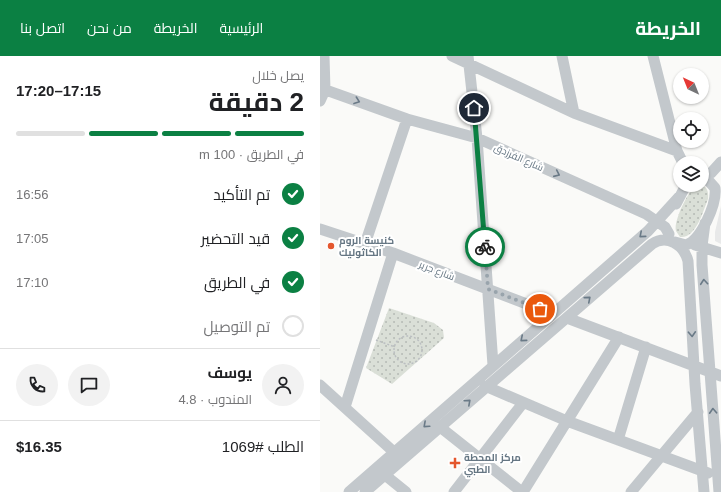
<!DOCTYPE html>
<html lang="ar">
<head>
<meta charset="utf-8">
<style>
  :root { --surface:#fff; --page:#f2f2f2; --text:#202124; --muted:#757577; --line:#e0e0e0; --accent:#0b8043 }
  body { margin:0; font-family:Helvetica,Cairo,sans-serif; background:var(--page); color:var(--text); direction:rtl; height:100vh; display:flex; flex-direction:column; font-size:15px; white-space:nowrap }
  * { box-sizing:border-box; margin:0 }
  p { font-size:13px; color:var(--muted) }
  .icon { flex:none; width:22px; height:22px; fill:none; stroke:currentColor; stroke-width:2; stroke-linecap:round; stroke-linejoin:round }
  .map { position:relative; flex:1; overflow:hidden; direction:ltr }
  .details { display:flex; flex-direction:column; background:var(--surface); width:320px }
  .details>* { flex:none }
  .needle { width:26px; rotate:317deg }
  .fabs { position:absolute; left:353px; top:12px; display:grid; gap:8px }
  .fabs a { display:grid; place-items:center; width:36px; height:36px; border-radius:50%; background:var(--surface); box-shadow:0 1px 3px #0004; font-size:20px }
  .pin { position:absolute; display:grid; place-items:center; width:34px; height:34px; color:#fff; margin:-17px; border:2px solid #fff; border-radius:50%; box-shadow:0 1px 4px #0007 }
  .courier { position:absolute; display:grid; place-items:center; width:40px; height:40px; margin:-20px; border:3px solid #0b8043; border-radius:50%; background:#fff; color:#222; box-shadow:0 1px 5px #0007 }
  .overview em { font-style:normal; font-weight:700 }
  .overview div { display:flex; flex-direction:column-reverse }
  .overview { display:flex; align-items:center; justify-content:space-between; height:68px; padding:0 16px }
  h1 { font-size:26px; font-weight:700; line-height:30px }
  .bar { display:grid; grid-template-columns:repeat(4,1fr); gap:6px 4px; align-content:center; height:48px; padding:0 16px }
  .bar i { height:5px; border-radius:3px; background:var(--line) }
  .bar .on { background:var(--accent) }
  .bar p { grid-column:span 4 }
  .line { display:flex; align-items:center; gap:10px; padding:0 16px; border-top:1px solid var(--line) }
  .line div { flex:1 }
  .round { display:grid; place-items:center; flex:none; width:42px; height:42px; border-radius:21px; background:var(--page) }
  ol { padding:0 16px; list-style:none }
  li { display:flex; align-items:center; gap:12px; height:44px }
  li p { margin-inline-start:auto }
  li .icon { padding:4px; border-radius:50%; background:var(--accent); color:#fff; stroke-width:4 }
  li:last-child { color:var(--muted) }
  li i { width:22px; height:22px; border:2px solid var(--line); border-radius:50% }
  header { display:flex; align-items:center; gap:24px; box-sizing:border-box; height:56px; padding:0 20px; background:var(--accent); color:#fff }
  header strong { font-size:19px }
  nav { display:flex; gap:22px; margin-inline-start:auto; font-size:14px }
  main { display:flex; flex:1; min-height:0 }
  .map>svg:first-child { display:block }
  .built { fill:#e8e9e9 }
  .grass { fill:url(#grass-dots) }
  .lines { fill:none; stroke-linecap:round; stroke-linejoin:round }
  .path { stroke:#bbbfc2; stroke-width:1.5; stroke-dasharray:2 2; stroke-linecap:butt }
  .street { stroke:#c3c8cc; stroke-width:11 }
  .oneway { stroke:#6a7a87 }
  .done { stroke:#99a4ac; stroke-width:4; stroke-dasharray:0 7.2 }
  .route { stroke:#0b8043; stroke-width:5 }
  .poi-dot { fill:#e4572e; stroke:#fff; stroke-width:1.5 }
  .labels { text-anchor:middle; stroke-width:4; stroke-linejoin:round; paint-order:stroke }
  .street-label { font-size:10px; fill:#657683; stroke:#fff }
  .poi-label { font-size:10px; font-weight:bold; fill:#657683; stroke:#fff; text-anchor:start }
</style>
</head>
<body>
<header>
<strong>الخريطة</strong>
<nav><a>الرئيسية</a><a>الخريطة</a><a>من نحن</a><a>اتصل بنا</a></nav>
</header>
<main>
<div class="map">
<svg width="401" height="436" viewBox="0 0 401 436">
  <defs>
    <pattern id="grass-dots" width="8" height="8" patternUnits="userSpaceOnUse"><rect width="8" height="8" fill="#dadfd7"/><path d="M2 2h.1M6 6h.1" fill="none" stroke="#b4b9b4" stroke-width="1.8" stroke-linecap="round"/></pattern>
  </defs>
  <rect width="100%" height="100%" fill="#fafaf8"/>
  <!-- built -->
  <path class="built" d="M401 150V188L395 185V176Z"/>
  <!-- grass -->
  <path class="grass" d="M377 129C386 128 389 134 388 143 383 155 376 183 360 181L356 175C353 166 368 134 377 129Z
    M69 252 114 267 123 274 124 282 72 328 46 312Z"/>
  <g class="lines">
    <!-- path -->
    <path class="path" d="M74 294a14 14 0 1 1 28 0a14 14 0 1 1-28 0Z
      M56 284 75 291"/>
    <!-- street -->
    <path class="street" d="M132 0 254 57 357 95
      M148 0 157 82 173 309
      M242 0 254 57
      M333 0 357 95 363 107
      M0 32 87 63 157 82 326 158 345 171 349 178
      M0 45 5 34 4 0
      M382 121 391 117 401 106
      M356 148 366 129
      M385 167 382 190V209L399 436
      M0 173 73 197 233 258
      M355 186 366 189C381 184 397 148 395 132L387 123 382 122
      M45 188 87 63
      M375 189 401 197
      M247 262 401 320
      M0 329 75 397
      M165 330 247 365 388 417
      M25 351 73 197
      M120 371 202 436
      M298 384 326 291
      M65 419 86 436
      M29 436 328 175 359 141
      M45 436 332 188C347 178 364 189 368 205L375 328 384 436
      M134 436 203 347
      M203 436 299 281
      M311 436 378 356"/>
  </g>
  <!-- one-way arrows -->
  <defs><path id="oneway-chevron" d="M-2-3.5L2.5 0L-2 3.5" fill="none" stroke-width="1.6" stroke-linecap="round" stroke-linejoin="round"/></defs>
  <g class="oneway">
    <use href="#oneway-chevron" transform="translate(37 45) rotate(20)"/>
    <use href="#oneway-chevron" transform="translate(237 118) rotate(24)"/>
    <use href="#oneway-chevron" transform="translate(322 179) rotate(139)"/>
    <use href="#oneway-chevron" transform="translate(384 226) rotate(-95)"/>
    <use href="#oneway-chevron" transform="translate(268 243) rotate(-41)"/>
    <use href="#oneway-chevron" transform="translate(372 278) rotate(87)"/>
    <use href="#oneway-chevron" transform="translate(203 283) rotate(140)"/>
    <use href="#oneway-chevron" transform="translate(148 346) rotate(-42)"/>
    <use href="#oneway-chevron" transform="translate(393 355) rotate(-93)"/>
    <use href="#oneway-chevron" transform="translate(106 369) rotate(138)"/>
  </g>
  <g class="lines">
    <!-- done -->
    <path class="done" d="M165 191 168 233 220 253"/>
    <!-- route -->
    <path class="route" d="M154 52 165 191"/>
  </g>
  <!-- markers -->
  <g class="poi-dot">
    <circle cx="11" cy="190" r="4"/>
    <path d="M133 401h4v4h4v4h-4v4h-4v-4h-4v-4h4z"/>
  </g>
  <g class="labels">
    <!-- street labels -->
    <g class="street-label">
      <text transform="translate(199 101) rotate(24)" y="4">شارع الفرزدق</text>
      <text transform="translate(117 214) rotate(21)" y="4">شارع جرير</text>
    </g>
    <!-- poi labels -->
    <g class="poi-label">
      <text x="19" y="188">كنيسة الروم<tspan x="19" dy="12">الكاثوليك</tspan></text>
      <text x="144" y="405">مركز المحطة<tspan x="144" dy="12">الطبي</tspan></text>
    </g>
  </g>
</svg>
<div class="fabs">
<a><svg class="needle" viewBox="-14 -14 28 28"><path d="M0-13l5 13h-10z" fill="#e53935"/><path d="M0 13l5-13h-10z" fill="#757577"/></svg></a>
<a><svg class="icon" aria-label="locate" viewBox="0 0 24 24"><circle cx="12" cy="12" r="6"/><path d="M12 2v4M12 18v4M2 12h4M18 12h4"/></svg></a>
<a><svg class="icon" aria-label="layers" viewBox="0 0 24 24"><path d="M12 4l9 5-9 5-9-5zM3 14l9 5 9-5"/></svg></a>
</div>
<div class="pin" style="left:220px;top:253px;background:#ea580c"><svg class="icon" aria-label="bag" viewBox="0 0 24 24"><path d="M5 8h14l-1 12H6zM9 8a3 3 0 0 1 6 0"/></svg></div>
<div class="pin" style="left:154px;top:52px;background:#1f2937"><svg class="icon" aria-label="home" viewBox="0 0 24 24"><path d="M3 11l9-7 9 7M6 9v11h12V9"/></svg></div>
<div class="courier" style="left:165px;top:191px"><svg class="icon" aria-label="bike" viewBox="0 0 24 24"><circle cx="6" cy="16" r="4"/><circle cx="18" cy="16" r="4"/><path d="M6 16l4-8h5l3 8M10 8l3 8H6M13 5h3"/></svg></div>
</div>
<section class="details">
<div class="overview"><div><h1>2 دقيقة</h1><p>يصل خلال</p></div><em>17:15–17:20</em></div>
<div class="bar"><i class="on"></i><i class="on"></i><i class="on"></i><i></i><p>في الطريق · 100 m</p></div>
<ol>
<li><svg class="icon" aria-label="check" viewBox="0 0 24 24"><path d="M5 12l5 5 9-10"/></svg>تم التأكيد<p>16:56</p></li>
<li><svg class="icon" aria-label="check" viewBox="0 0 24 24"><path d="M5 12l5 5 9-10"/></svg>قيد التحضير<p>17:05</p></li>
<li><svg class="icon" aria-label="check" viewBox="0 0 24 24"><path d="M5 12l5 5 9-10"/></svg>في الطريق<p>17:10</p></li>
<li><i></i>تم التوصيل</li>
</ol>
<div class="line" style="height:72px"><a class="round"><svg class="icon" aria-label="person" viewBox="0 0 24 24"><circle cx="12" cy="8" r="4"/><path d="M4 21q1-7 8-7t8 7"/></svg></a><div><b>يوسف</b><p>المندوب · 4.8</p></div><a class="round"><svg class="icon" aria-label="chat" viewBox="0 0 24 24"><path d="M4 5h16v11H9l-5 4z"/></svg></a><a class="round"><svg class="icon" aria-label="phone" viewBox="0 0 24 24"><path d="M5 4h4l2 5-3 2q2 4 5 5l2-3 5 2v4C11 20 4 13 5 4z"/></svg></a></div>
<div class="line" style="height:52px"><div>الطلب #1069</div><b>$16.35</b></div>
</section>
</main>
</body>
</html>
